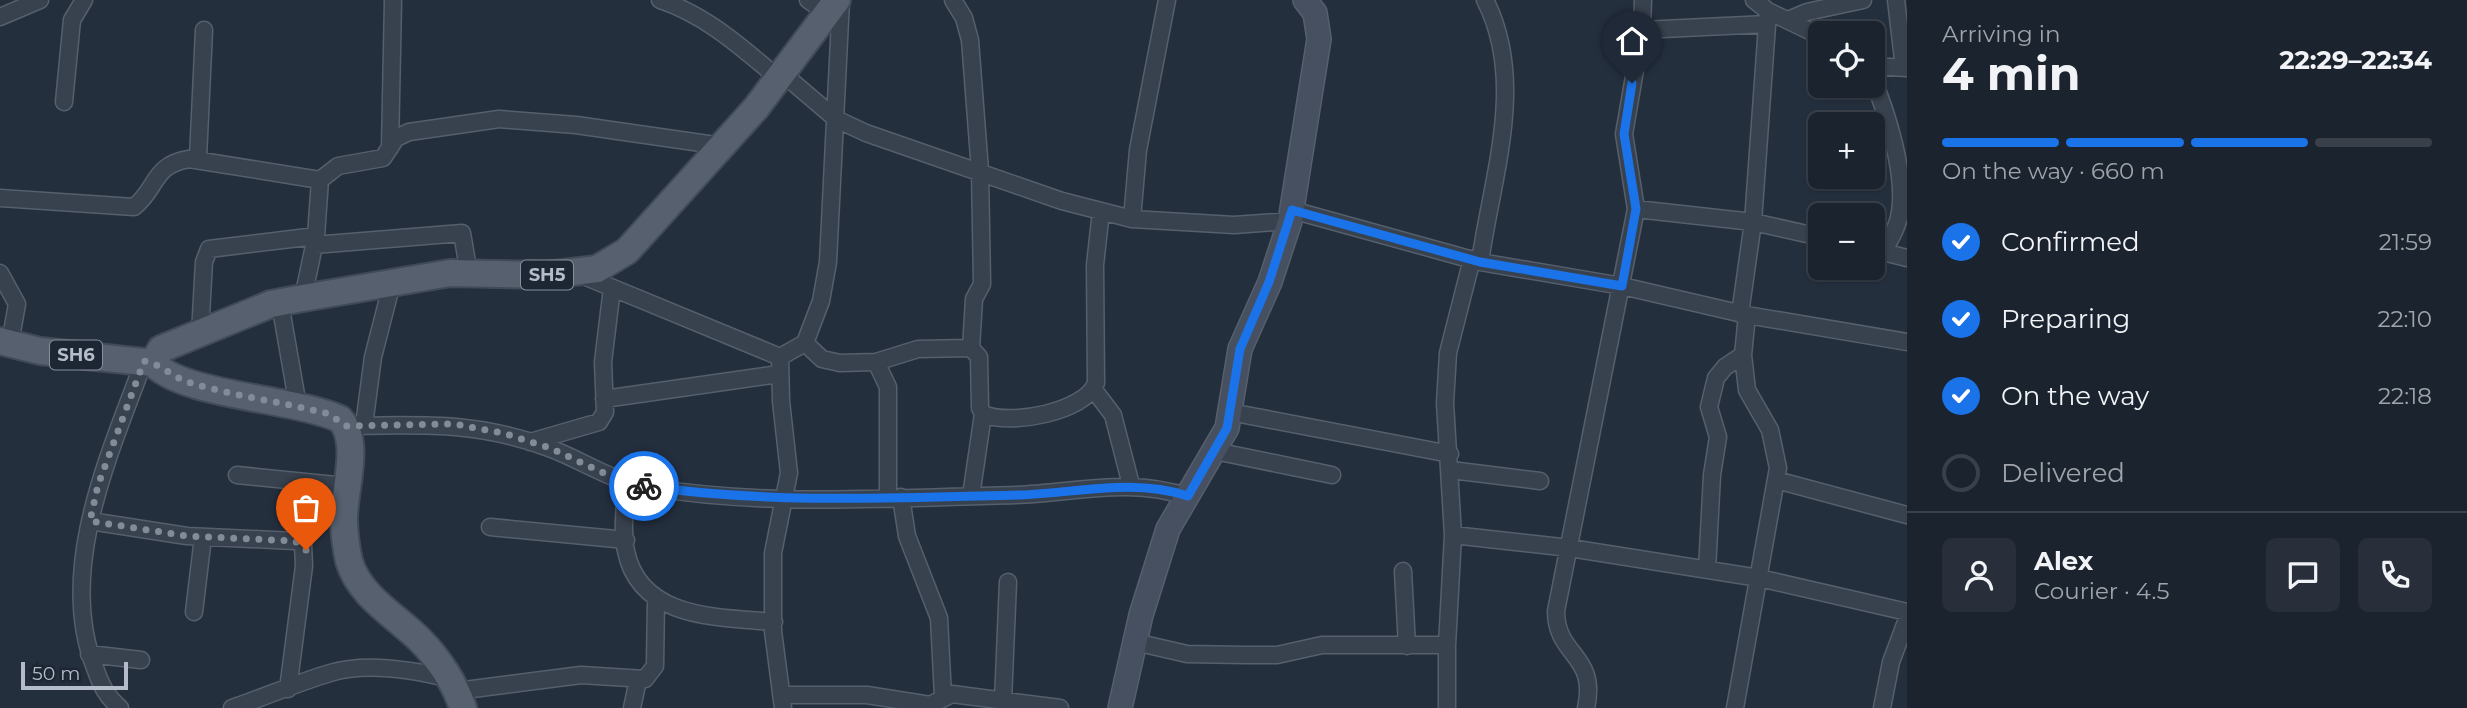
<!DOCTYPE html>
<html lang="en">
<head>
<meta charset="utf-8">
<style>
  :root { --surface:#1b232e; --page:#282f3a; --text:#f1f3f6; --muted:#a0a4aa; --line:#39404a; --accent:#1a73e8 }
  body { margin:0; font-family:Montserrat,sans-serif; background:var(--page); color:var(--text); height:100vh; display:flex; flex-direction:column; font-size:26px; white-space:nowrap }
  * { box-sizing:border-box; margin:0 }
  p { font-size:23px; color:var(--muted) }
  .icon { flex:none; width:38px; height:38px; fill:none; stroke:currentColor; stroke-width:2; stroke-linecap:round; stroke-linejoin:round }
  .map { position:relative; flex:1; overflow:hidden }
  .panel { display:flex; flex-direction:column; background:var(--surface); width:560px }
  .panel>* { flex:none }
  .tools { position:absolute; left:1808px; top:21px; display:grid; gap:14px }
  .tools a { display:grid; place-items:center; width:77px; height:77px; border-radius:10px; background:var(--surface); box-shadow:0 2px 5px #0004,0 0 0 2px var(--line); font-size:35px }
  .scale { position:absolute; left:21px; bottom:18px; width:107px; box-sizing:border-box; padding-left:7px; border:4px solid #b4bcc9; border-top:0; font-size:19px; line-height:24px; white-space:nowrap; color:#b4bcc9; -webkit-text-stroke:5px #1d2633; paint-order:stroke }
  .pin { position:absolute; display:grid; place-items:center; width:60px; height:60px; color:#fff; margin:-72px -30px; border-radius:50% 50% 50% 0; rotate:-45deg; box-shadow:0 0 7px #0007 }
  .pin .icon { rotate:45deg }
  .courier { position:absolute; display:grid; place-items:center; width:70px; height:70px; margin:-35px; border:5px solid #1a73e8; border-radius:50%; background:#fff; color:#222; box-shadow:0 2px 9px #0007 }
  .head em { font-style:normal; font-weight:700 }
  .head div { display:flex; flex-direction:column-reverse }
  .head { display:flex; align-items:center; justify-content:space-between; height:119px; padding:0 35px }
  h1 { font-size:46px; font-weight:700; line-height:52px }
  .bar { display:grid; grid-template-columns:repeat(4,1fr); gap:10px 7px; align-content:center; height:84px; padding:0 35px }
  .bar i { height:9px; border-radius:5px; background:var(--line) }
  .bar .selected { background:var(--accent) }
  .bar p { grid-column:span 4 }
  .line { display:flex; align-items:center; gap:18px; padding:0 35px; border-top:2px solid var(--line) }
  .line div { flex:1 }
  .round { display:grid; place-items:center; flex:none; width:74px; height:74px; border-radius:10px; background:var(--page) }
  ol { padding:0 35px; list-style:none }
  li { display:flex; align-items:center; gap:21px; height:77px }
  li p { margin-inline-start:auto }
  li .icon { padding:7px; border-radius:50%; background:var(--accent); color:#fff; stroke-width:4 }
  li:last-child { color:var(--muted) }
  li i { width:38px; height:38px; border:4px solid var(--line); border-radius:50% }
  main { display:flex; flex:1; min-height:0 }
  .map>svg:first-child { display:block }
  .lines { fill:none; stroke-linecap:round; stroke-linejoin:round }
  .street-casing { stroke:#565f6c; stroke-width:19 }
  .secondary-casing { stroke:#565f6c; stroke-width:26 }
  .primary-casing { stroke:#414a57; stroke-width:30 }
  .street { stroke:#38414e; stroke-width:16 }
  .secondary { stroke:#465061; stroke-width:23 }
  .primary { stroke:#56606e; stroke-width:26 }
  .done { stroke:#828b98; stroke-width:7; stroke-dasharray:0 12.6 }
  .route { stroke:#1a73e8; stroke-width:9 }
  .labels { text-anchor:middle; stroke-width:5; stroke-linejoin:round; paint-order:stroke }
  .shield { fill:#1d2633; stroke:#878f9c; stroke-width:2 }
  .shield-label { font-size:18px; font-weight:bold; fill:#b4bcc9 }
</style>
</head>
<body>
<main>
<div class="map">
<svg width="1907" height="708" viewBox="0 0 1907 708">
  <rect width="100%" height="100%" fill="#242f3e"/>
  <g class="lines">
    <defs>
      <path id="street" d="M660 0C706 15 742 48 778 78
        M808 0 827 13
        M953 0 964 18 970 40 980 171 982 284 974 299 971 348
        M1754 0 1768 11 1820 36
        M1896 0 1904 68
        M0 17 40 0
        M1788 20 1807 12 1863 0
        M1642 30 1767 24
        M1872 66 1907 68
        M782 73 836 119 866 133 1062 201 1132 219 1234 225 1290 221
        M1872 77C1887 113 1906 173 1900 212 1898 227 1890 239 1883 252
        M64 102 72 20 84 0
        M390 148 393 0
        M198 158 204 30
        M0 198 134 207C158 188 152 165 189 159L320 180
        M1636 209 1753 222 1820 237
        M1292 210 1480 262 1622 286 1747 315 1907 342
        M1132 219 1138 150 1167 0
        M314 245 462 233 469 274
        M1875 250 1907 258
        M1480 262C1492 176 1527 82 1485 0
        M0 273 17 304 10 343
        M579 274 780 357
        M303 298 316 236 320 180 338 166 383 158 396 138 409 132 499 119 576 125 722 146
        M280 303 298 406
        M1740 314 1753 222 1768 11
        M200 333 204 262 209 249 316 236
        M805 343 822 359 840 363 876 362 918 349 971 348 979 357 980 408 983 414C1010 426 1085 412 1096 383L1095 265 1101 211
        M876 362 888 387V497
        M1094 390 1113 415 1131 485
        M604 399 779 374
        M1230 412 1450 454
        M364 425 373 357 392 283
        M346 426C422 425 476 421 549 448 582 460 611 481 647 487 768 507 894 498 1016 495 1075 493 1131 477 1188 497
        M530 442 599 422 605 412 603 362 612 288
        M1215 451 1332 475
        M1451 470 1540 481
        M237 475 346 486
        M1776 480 1907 515
        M626 481C626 503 621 530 626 551 640 620 719 617 774 622
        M971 496 983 414
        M901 497 907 536 939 618 943 697
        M90 521 187 536 295 541 303 544 304 566 288 689
        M490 527 626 540
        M1453 535 1570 548 1759 578 1907 612
        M1707 570 1712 475 1718 437 1709 407 1716 378 1725 367 1743 355
        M1403 571 1407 646
        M194 612 203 537
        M1135 642 1187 654 1244 655H1277L1322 645H1447
        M89 654 141 660
        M457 691 581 675 645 679 655 666 656 598
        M781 695H867L930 705 952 694 1060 708
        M1003 701 1008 582
        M120 708C106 696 101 685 95 668 56 570 110 453 144 361
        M232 708C264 697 297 683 330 673 366 662 414 670 450 679
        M632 708 638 680
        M783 708 773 631V553L789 473 781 401 780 357 805 343 821 301 828 262 841 0
        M1447 708V645L1453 535 1445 403 1448 353 1472 259
        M1586 708C1598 654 1556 657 1556 611L1636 209 1624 134 1642 30 1643 0
        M1735 708 1778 468 1770 430 1747 390 1743 355 1747 315
        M1882 708 1891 662 1907 619"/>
      <path id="secondary" d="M1120 708 1141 615 1168 529 1227 428 1240 349 1270 282 1290 221 1319 39 1315 13 1305 0"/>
      <path id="primary" d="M0 341 40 351 153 363C183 396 294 398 340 419 361 442 344 489 344 518 344 532 346 547 349 561 359 596 396 616 420 640 439 659 455 684 463 708
        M153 363 161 349 271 304 303 298 450 273 548 275 597 269 627 251 756 108 837 0"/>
    </defs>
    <!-- street casing -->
    <use href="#street" class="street-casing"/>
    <!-- secondary casing -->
    <use href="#secondary" class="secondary-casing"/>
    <!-- primary casing -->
    <use href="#primary" class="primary-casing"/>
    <!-- street -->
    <use href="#street" class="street"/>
    <!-- secondary -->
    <use href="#secondary" class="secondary"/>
    <!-- primary -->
    <use href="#primary" class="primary"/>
  </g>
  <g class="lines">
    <!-- done -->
    <path class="done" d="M306 550 295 541 187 536 90 521 98 485 144 361C159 363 173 377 188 382 233 396 283 402 329 414L346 426 454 424 503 433 550 448 610 476 644 486"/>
    <!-- route -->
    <path class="route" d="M644 486C768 504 895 498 1020 495 1078 493 1132 478 1188 496L1227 428 1240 349 1269 282 1292 210 1480 262 1622 286 1636 209 1624 134 1632 83"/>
  </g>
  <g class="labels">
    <!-- shield labels -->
    <g class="shield">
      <rect x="521" y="260.5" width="52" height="29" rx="5"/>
      <rect x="50" y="340.5" width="52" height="29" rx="5"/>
    </g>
    <g class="shield-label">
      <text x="547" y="281">SH5</text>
      <text x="76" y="361">SH6</text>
    </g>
  </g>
</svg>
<div class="tools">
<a><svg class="icon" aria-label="locate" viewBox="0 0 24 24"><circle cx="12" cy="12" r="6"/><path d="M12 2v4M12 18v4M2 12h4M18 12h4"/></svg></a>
<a>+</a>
<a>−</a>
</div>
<div class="scale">50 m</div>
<div class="pin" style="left:306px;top:550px;background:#ea580c"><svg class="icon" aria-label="bag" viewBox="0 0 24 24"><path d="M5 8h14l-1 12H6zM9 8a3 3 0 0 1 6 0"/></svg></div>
<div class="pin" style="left:1632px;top:83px;background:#1f2937"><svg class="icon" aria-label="home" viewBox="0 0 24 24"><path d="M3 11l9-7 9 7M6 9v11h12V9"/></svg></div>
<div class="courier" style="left:644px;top:486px"><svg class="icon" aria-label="bike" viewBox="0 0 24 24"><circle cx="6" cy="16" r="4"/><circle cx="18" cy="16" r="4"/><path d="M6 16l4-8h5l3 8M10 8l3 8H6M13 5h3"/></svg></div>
</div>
<section class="panel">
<div class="head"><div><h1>4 min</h1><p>Arriving in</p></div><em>22:29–22:34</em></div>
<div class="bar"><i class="selected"></i><i class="selected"></i><i class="selected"></i><i></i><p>On the way · 660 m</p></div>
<ol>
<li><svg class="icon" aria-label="check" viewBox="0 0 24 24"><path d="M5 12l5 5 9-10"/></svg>Confirmed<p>21:59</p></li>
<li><svg class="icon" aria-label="check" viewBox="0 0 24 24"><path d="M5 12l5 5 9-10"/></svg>Preparing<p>22:10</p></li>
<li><svg class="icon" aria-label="check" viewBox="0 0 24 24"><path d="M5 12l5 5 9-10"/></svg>On the way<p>22:18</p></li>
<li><i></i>Delivered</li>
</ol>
<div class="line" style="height:126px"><a class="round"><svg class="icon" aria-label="person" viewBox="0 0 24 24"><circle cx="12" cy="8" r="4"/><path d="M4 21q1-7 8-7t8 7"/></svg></a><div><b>Alex</b><p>Courier · 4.5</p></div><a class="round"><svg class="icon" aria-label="chat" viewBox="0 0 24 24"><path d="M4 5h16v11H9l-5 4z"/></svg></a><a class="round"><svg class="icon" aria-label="phone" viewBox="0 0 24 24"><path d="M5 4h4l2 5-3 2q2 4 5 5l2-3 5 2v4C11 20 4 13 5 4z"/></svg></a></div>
</section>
</main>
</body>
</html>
